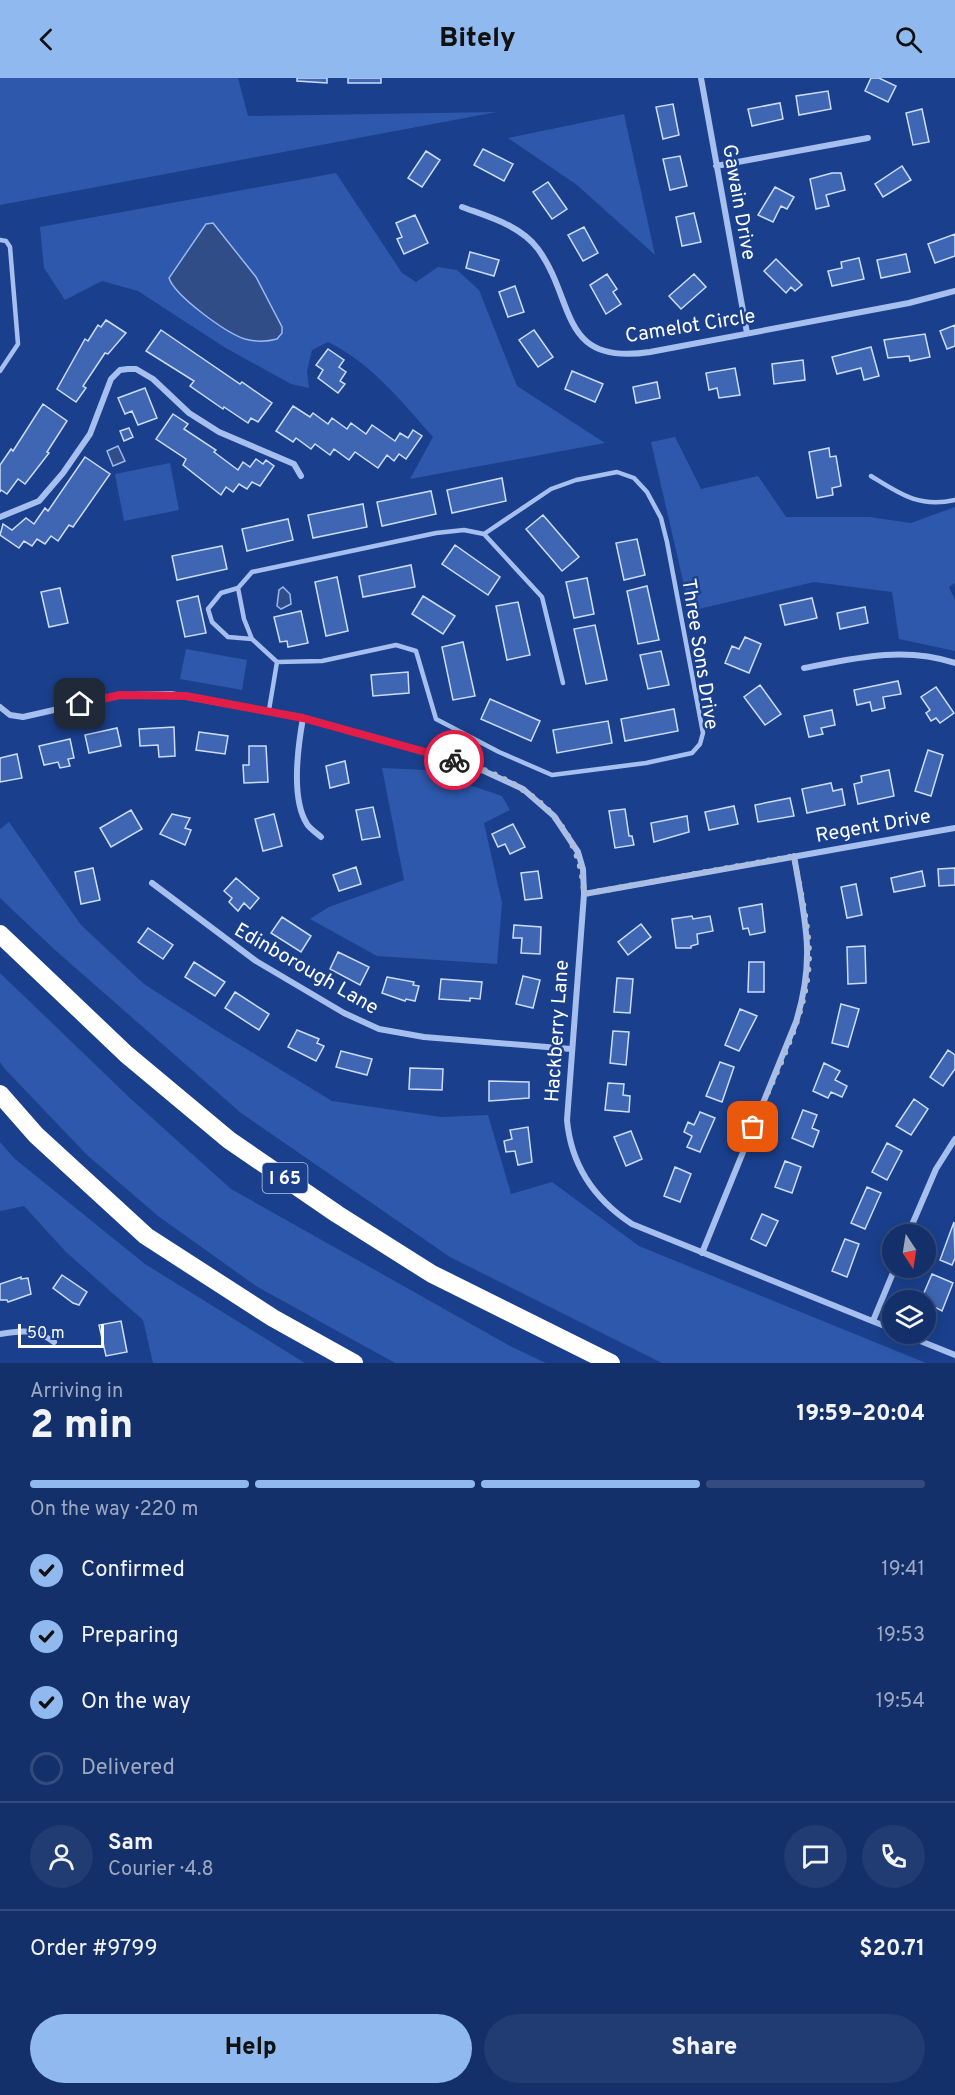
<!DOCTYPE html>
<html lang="en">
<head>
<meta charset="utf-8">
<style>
  :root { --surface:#14306a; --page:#213c72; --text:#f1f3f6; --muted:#9da9c1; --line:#334b7e; --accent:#90b9f0 }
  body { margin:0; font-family:Overpass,sans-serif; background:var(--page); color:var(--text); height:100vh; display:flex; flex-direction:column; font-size:22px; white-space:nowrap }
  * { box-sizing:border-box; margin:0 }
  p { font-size:20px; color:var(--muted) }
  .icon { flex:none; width:33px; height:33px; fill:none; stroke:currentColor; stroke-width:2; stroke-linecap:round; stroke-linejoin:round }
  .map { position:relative; height:1285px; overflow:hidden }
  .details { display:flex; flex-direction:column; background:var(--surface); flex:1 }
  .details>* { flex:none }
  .needle { width:39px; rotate:168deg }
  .controls { position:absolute; left:882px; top:1146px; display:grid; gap:12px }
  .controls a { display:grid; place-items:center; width:54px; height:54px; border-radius:50%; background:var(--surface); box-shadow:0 3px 15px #0003,0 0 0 2px var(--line); font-size:30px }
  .scale { position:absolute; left:18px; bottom:15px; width:86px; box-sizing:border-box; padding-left:6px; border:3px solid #fff; border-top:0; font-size:16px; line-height:21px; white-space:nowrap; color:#fff; -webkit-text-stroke:4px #1a408d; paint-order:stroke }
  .pin { position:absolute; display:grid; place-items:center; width:51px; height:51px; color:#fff; margin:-26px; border-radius:12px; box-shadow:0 3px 9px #0006 }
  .courier { position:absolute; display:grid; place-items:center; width:60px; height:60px; margin:-30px; border:4px solid #e11d48; border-radius:50%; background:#fff; color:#222; box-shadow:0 2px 8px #0007 }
  .overview em { font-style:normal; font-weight:800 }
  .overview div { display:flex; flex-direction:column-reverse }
  .overview { display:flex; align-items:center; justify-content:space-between; height:102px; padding:0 30px }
  h1 { font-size:39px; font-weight:800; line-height:45px }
  .bar { display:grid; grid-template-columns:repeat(4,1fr); gap:9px 6px; align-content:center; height:72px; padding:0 30px }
  .bar i { height:8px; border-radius:4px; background:var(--line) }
  .bar .on { background:var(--accent) }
  .bar p { grid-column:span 4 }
  .line { display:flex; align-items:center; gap:15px; padding:0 30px; border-top:2px solid var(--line) }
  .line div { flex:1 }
  .round { display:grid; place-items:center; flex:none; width:63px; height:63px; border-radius:32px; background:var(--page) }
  ol { padding:0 30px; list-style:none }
  li { display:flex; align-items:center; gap:18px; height:66px }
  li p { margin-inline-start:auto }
  li .icon { padding:6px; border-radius:50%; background:var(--accent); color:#111; stroke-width:4 }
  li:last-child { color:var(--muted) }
  li i { width:33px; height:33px; border:3px solid var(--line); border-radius:50% }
  .button { display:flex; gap:12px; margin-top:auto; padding:12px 30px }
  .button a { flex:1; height:69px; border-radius:36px; background:var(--accent); color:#111; font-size:24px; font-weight:800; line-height:69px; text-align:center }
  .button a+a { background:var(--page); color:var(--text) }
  header { display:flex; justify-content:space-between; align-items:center; height:78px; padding:0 30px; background:var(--accent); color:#111; font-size:27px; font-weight:800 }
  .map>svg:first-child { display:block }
  .green { fill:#2d58ab }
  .water { fill:#314d87; stroke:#99b8f0; stroke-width:1.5 }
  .building { fill:#3e66b3; stroke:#ccdcfa; stroke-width:1.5 }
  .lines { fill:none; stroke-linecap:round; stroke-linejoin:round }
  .lane { stroke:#a6bfee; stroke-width:4.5 }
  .street { stroke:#a6bfee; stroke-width:6 }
  .highway { stroke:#fff; stroke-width:18 }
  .done { stroke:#afbcd7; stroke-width:6; stroke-dasharray:0 10.8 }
  .route { stroke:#e11d48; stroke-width:8 }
  .labels { text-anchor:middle; stroke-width:5; stroke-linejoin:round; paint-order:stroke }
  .shield { fill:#1a408d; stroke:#bac6dd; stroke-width:1.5 }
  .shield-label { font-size:18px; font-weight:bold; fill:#fff }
  .street-label { font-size:20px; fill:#fff; stroke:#1a408d }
</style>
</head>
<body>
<header><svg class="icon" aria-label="back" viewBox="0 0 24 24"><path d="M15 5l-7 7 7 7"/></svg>Bitely<svg class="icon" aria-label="search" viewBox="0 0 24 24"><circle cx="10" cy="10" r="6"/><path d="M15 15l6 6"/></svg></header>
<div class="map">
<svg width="955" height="1285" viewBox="0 0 955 1285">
  <rect width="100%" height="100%" fill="#1a408d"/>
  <!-- green -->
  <path class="green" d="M0 0H238L248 38 497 34 0 127Z
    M624 36 655 177 577 107 508 60Z
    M336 95 402 195 416 204 438 189 457 192 479 212 517 308 605 365 410 401 433 359C402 324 370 284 328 264L312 272 307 293 309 310 291 306 224 269 138 213 102 203 65 222 44 190 40 149Z
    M675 359 701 411 758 398 786 439H870L911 445 955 429V505L949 509 955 522V573L899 561 892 514 814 504 690 533 651 364Z
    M170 385 179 432 124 443 115 396Z
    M186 571 247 582 242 612 180 601Z
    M382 690 425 692 502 718 510 732 484 745 502 825 497 886 377 878 310 841 329 829 404 802Z
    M9 744 81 847 144 906 217 953 332 1023 441 1039 488 1037 511 1116 552 1104 639 1168 926 1285H662L450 1179 241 1035 55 872 0 820V751Z
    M0 895 131 1021 231 1111 512 1269 546 1285H395L256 1208 158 1138 86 1076 5 991 0 984Z
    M0 1064 15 1081 145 1186 305 1285H153L143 1242 66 1174 24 1128 0 1133Z"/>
  <!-- water -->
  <path class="water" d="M213 145 256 199 282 249V255L277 261C266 264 256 264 245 261 226 255 175 218 169 200L206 146Z
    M118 368 125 383 113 388 107 373Z
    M283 509 290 516 291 526 281 531 277 528 279 512Z"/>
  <!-- building -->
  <path class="building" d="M297 0H327V5L297 3Z
    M348 0H381V5H348Z
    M871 0H879L896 8 888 24 865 13Z
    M828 13 831 31 799 37 796 18Z
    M780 25 783 41 752 48 748 31Z
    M673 26 679 57 663 61 656 29Z
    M922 31 929 64 913 67 906 35Z
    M483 71 513 86 504 103 474 87Z
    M426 73 440 82 422 109 408 100Z
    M680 78 687 108 670 112 663 81Z
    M902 88 911 102 883 119 875 106Z
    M832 95H841L845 112 826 117 829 128 816 131 810 101Z
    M548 104 567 131 552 141 533 114Z
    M775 109 794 119 787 131 781 128 773 144 758 137Z
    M694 135 701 164 682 168 676 139Z
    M415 137 428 165 404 176 397 161 402 159 396 145Z
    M584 149 598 175 583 183 568 157Z
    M955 156V178L935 185 928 166Z
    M470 174 499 182 494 198 466 190Z
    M906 176 910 194 881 200 877 182Z
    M859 180 864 201 832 208 828 193 842 190 841 184Z
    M776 181 802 207 795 213 791 209 786 215 764 193Z
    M607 196 617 211 613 214 621 226 606 236 590 207Z
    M694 196 706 209 681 231 669 218Z
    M515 208 524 234 508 239 499 214Z
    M106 242 126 255 108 276 105 275 83 308 86 310 76 324 57 311 85 261 88 263 98 247 101 249Z
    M955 247V268L947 271 940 253Z
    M161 252 240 306 242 304 272 325 258 344 251 340 248 345 224 329 223 331 190 308 194 303 146 273Z
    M534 252 553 279 538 289 519 262Z
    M925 256 930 279 910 283 909 278 888 280 884 262Z
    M871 269 879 298 864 302 861 290 837 296 832 279Z
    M328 271 344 282 339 289 346 294 340 303 345 306 338 315 318 300 323 292 316 287Z
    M803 282 805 302 774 306 772 286Z
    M735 290 740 317 719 320 717 310 709 312 706 295Z
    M572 293 603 306 595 324 565 311Z
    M657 304 660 320 636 325 633 309Z
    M145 310 157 340 138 347 132 333 125 336 118 320Z
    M43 326 67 343 47 374 49 375 25 406 18 401 7 416 1 412 0 414V387L11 371 13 373Z
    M293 328 310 339 313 335 328 346 332 340 347 351 351 345 366 356 372 347 395 363 400 355 408 360 413 352 422 358 406 381 399 376 394 383 387 377 378 390 355 374 349 382 334 371 330 377 315 366 311 371 296 360 293 364 276 353Z
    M173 336 188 346 184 351 216 372 214 374 238 392 243 384 250 389 256 381 263 386 266 382 274 388 260 408 252 404 247 411 239 406 233 414 226 409 221 417 183 387 186 381 156 361Z
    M129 350 133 359 124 363 120 353Z
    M829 370 830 379 836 378 841 408 832 410 833 417 817 420 809 374Z
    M85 379 110 396 73 449 69 447 58 463 51 458 45 466 37 461 32 468 24 463 19 470 0 457 3 446 12 452 26 440 34 446 45 430 48 433Z
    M502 400 506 423 452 435 447 412Z
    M431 413 436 436 382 448 377 424Z
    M363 426 367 449 313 460 308 437Z
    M543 437 579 479 562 493 526 451Z
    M288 441 293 462 247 473 242 451Z
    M637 461 645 497 624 502 616 465Z
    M455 467 500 499 488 517 442 486Z
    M222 468 227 491 177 502 172 478Z
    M411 487 415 509 363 519 359 498Z
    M337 499 348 553 326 558 315 504Z
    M587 500 594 536 574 540 566 504Z
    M647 508 659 562 638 566 627 513Z
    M60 510 68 545 49 549 41 514Z
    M198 518 206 555 185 559 177 523Z
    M423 518 455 538 443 556 412 536Z
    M812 520 817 540 785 547 780 527Z
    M518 524 530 577 507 582 496 528Z
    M865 529 868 545 840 551 837 535Z
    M301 533 308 565 288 569 287 563 280 564 274 539Z
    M595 547 607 602 586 606 574 551Z
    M745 559 761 566 749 595 725 585 732 568 739 571Z
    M463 564 475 618 453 622 442 569Z
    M661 573 669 607 648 611 640 577Z
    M408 594 409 615 373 618 371 597Z
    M898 603 901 616 883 619 885 630 872 633 870 624 857 627 854 612Z
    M760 607 781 636 765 647 744 619Z
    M936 609 954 635 940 645 936 640 931 643 926 635 930 632 921 619Z
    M490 621 540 643 531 663 481 641Z
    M674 631 678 653 625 663 621 641Z
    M832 632 835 647 821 650 823 656 809 659 804 638Z
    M608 643 612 665 557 675 553 652Z
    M174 649 175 678 159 679 158 667 140 668 139 651Z
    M117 650 121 668 89 675 85 657Z
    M199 654 228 658 225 676 196 672Z
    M70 661 74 680 68 681 70 688 60 690 58 684 44 687 39 668Z
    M249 668H266L268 704 244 705 243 687H249Z
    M928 672 943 677 931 718 915 713Z
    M17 676 22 700 0 704V680Z
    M345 683 349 705 330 710 326 688Z
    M889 692 894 718 858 726 854 706 862 704 861 698Z
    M831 705 833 713 842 711 845 727 807 735 802 711Z
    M790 720 794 738 758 744 755 727Z
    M734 728 738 746 709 752 705 734Z
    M373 729 380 759 362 762 356 732Z
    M625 731 629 758H632L634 767 615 770 609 733Z
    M131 732 142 751 111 769 100 750Z
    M172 736 190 740 185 750 191 752 185 767 160 756Z
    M274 736 282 768 263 773 255 741Z
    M687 738 689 754 654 764 651 745Z
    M513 746 525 769 510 776 505 766 498 769 492 756Z
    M356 789 361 806 339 813 333 797Z
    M93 790 100 822 81 826 75 794Z
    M955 790V807L939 808 938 791Z
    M538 793 542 820 525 822 521 795Z
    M922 793 925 808 894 814 891 800Z
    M236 800 259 820 250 831 244 825 238 833 229 824 232 820 224 813Z
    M856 806 862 837 847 840 841 809Z
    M762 826 765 854 750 857 748 850 743 851 739 830Z
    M692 838 693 841 710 838 713 853 697 856 698 866 691 868V870H676L672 841Z
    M282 839 311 858 301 874 271 855Z
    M641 846 651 859 628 877 618 864Z
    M514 847 541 849 540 876 521 875 522 860H513Z
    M148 850 173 867 163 881 138 864Z
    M865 868 866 905 848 906 847 869Z
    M338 874 369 889 360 907 330 891Z
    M194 884 225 904 215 918 185 899Z
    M749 884H764V914H748Z
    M523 898 540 902 533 930 516 926Z
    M387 899 414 904 413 907 419 908 415 923 406 921 405 923 382 915Z
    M617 900 633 901 630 935 614 934Z
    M441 901 482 904 480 921 470 920V923L439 921Z
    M235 914 269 936 259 952 225 930Z
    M841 926 859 931 848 969 832 965Z
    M740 931 757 938 739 973 725 967Z
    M297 952 319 961 317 965 324 968 316 983 288 969Z
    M613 953 629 954 626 987 610 985Z
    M948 972 955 977V991L943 1008 930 999Z
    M341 973 372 981 367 997 336 989Z
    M720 984 734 989 722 1024 706 1018Z
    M824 985 840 993 835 1002 847 1008 842 1019 831 1014 828 1020 813 1013Z
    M410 990 443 991 442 1012 409 1011Z
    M489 1003 529 1004V1020L489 1023Z
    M608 1005 624 1006 623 1017 630 1018 629 1034 605 1032Z
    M914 1021 928 1031 911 1057 896 1048Z
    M803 1032 817 1037 812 1050 819 1053 813 1069 792 1060Z
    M700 1034 715 1040 700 1074 687 1069 692 1058 684 1054 688 1044 694 1047Z
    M528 1049 532 1084 518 1087 515 1073 506 1074 504 1063 512 1061 510 1052Z
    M631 1053 642 1081 626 1088 614 1059Z
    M887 1065 902 1073 887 1102 872 1094Z
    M785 1083 801 1089 792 1115 775 1109Z
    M675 1089 691 1096 680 1124 664 1118Z
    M867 1109 881 1115 865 1151 851 1145Z
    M762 1136 778 1143 766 1168 751 1161Z
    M954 1144 955 1180 952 1187 940 1182Z
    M845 1161 859 1166 847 1199 832 1193Z
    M932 1196 953 1205 942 1233 921 1222Z
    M62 1197 87 1214 79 1227 73 1225 53 1210Z
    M21 1199V1201L28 1200 31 1216 8 1224 7 1222H0V1206Z
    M121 1243 127 1274 106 1278 99 1247Z"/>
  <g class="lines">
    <!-- lane -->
    <path class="lane" d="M0 162 6 163 10 169 18 266 0 293
      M871 398C900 416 919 430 955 422
      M238 510 244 541 252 561
      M277 584 252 561 228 559 212 544 208 531 221 515 238 510 252 494 436 455 464 452 484 456 542 519 563 605
      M269 632 277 584 322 583 396 567 416 573 436 641 499 674 552 697 646 685 692 675 700 666 703 655 667 464 661 440 647 414 634 400 617 394 576 402 551 411 484 456"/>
    <!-- street -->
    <path class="street" d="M701 0 747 255
      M716 88 868 60
      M462 129C489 139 520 147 538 171 576 223 558 288 650 274L909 225 955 213
      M0 439 39 423 63 395 90 356 111 301 120 292 128 291H136L153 301 189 335 219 354 294 386 301 398
      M804 590C855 580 903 568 955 585
      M0 629 10 637 23 639 120 617 171 616 303 640 469 686 523 711 554 738 578 774 583 791 584 816 567 1042C571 1087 594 1121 632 1146L892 1251
      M303 640C298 668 291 721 307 746 310 751 317 755 321 759
      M152 805 256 883 344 935 379 951 424 959 571 971
      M584 816 955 750
      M908 1156 936 1091 955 1061
      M702 1175 796 944C816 879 805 843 794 778
      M873 1243 895 1190
      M0 1256C21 1252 36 1251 54 1264
      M903 1256 955 1277"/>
    <!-- highway -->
    <path class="highway" d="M0 856 126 976 229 1062 337 1136 432 1196 611 1285
      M0 1016 36 1057 146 1158 273 1240 354 1285"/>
  </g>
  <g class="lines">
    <!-- done -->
    <path class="done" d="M454 682C522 701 580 739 584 816L794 778C799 809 808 842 809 874 810 934 775 994 753 1049"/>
    <!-- route -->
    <path class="route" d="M80 626 120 617 186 618 303 640 454 682"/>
  </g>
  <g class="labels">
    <!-- shield labels -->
    <rect class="shield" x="262.5" y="1085" width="45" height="30" rx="4.5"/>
    <g class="shield-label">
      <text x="285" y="1106">I 65</text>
    </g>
    <!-- street labels -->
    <g class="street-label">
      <text transform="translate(740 124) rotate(80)" y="7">Gawain Drive</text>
      <text transform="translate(690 247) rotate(-9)" y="7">Camelot Circle</text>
      <text transform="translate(701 576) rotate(81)" y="7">Three Sons Drive</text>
      <text transform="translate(873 747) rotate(-10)" y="7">Regent Drive</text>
      <text transform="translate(307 890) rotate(30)" y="7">Edinborough Lane</text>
      <text transform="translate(556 953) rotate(-86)" y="7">Hackberry Lane</text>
    </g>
  </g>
</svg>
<div class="controls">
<a><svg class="needle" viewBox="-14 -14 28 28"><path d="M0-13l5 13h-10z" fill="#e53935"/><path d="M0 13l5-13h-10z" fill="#9da9c1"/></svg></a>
<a><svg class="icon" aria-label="layers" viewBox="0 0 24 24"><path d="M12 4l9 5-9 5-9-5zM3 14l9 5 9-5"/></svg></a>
</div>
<div class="scale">50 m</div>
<div class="pin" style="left:753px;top:1049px;background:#ea580c"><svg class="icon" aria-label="bag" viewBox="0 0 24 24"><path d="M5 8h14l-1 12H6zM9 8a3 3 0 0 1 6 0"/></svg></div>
<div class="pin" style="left:80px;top:626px;background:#1f2937"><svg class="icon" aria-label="home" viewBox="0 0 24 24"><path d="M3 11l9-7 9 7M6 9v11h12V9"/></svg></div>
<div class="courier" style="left:454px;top:682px"><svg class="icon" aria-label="bike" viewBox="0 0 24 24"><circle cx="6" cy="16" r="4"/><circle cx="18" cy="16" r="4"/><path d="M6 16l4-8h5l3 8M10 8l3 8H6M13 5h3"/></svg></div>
</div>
<section class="details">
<div class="overview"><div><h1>2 min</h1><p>Arriving in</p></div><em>19:59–20:04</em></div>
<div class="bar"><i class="on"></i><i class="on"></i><i class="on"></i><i></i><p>On the way · 220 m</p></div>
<ol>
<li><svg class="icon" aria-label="check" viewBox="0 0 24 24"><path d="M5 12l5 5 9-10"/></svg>Confirmed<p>19:41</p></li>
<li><svg class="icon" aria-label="check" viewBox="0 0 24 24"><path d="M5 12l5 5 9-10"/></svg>Preparing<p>19:53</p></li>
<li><svg class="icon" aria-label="check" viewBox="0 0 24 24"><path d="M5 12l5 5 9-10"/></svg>On the way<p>19:54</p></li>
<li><i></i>Delivered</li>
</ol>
<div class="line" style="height:108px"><a class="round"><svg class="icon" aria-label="person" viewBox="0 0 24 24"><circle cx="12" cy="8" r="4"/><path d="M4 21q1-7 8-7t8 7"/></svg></a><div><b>Sam</b><p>Courier · 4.8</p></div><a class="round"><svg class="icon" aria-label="chat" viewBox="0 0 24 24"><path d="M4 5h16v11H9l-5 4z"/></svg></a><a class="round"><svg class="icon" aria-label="phone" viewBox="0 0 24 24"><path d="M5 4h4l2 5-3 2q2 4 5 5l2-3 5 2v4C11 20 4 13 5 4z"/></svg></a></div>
<div class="line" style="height:78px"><div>Order #9799</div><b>$20.71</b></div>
<div class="button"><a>Help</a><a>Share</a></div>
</section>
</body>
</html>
